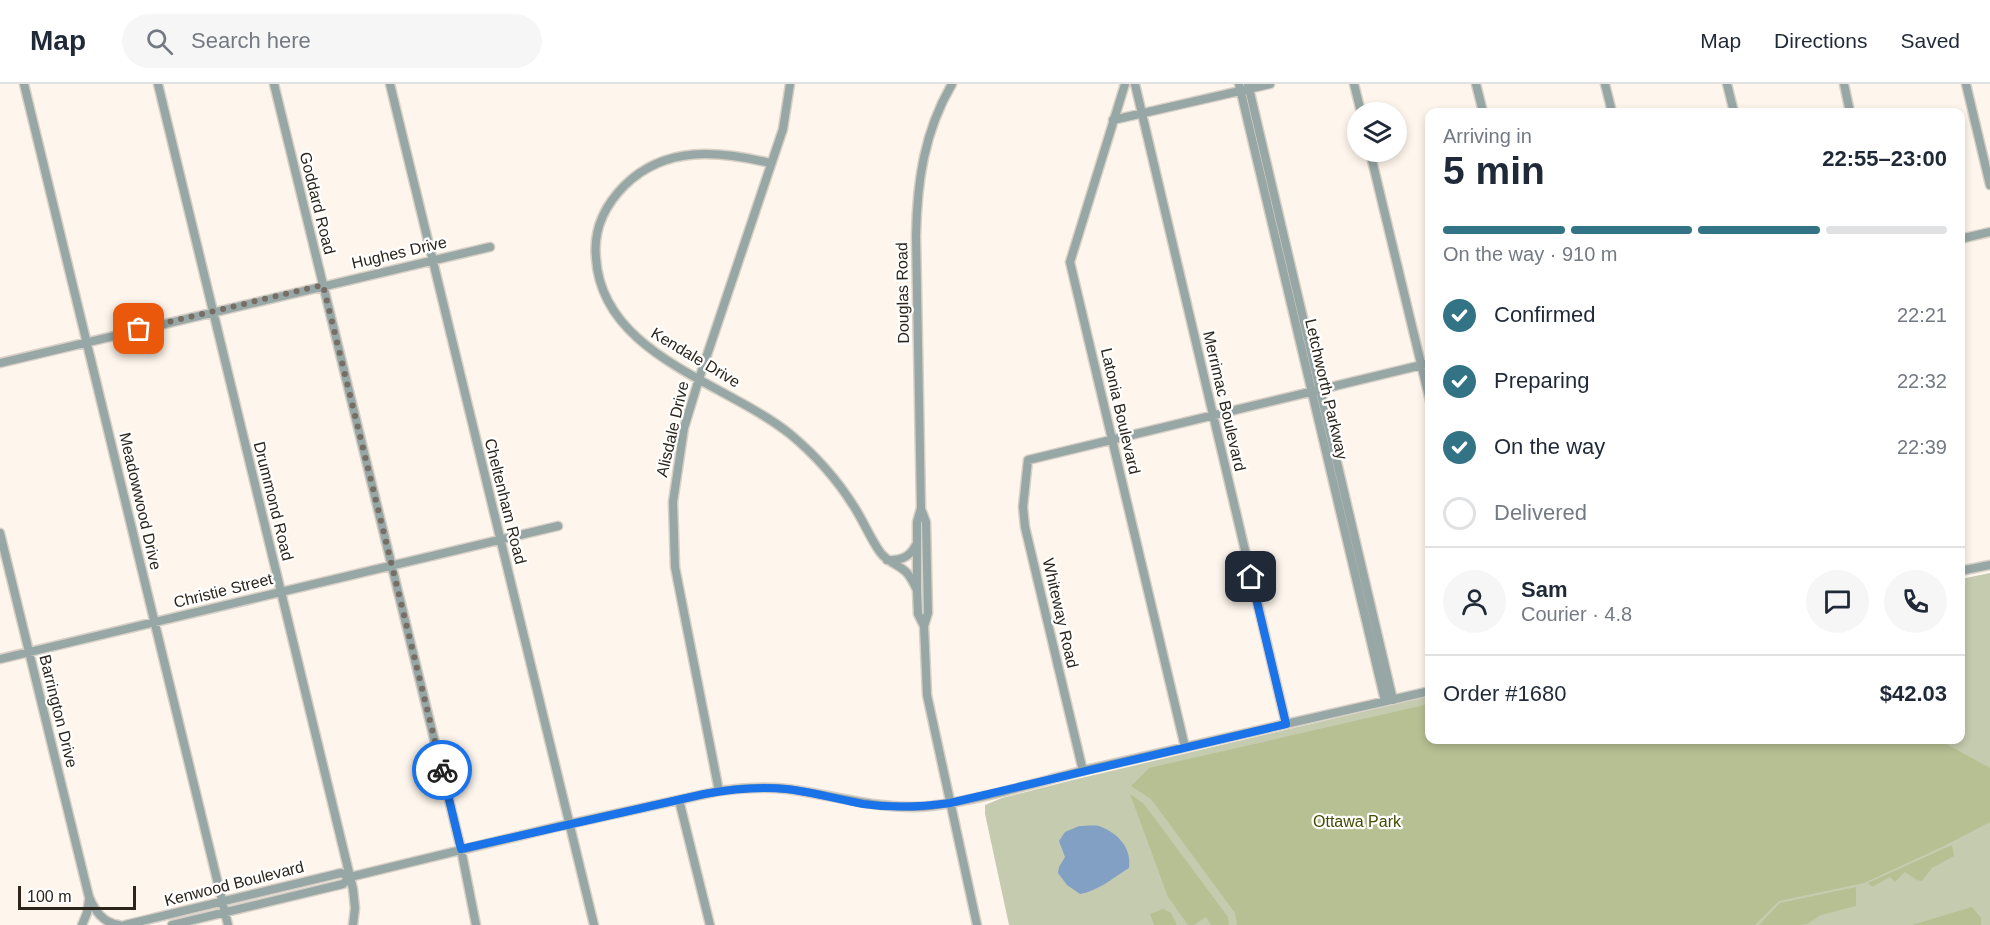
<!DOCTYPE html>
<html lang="en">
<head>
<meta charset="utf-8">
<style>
  :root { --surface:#fff; --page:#f6f6f7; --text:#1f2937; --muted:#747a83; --line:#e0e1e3; --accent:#327386 }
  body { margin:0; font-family:Helvetica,sans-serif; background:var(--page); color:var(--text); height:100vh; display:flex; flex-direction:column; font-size:22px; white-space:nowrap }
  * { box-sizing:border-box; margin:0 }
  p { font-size:20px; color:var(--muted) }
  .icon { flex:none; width:33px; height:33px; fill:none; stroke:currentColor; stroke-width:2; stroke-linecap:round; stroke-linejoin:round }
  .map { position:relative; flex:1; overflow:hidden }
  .side { position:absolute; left:1425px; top:24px; width:540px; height:636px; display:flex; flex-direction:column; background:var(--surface); border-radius:12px; box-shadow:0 3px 9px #0003 }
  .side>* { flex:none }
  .tools { position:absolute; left:1347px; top:18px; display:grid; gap:12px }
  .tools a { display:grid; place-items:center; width:60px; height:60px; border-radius:50%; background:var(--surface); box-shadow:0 3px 9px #0003; font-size:30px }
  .scale { position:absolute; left:18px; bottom:15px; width:118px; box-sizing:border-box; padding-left:6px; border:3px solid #2c251b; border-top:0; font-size:16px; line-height:21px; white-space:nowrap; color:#2c251b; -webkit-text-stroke:4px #fff; paint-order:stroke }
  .pin { position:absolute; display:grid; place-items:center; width:51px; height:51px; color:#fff; margin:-26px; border-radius:12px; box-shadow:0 3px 9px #0006 }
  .courier { position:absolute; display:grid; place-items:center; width:60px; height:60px; margin:-30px; border:4px solid #1a73e8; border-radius:50%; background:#fff; color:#222; box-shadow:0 2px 8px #0007 }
  .head em { font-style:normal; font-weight:700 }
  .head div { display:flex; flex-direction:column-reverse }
  .head { display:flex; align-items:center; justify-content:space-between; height:102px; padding:0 18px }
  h1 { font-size:39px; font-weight:700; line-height:45px }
  .bar { display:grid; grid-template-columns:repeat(4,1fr); gap:9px 6px; align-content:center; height:72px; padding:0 18px }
  .bar i { height:8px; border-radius:4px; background:var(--line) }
  .bar .active { background:var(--accent) }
  .bar p { grid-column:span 4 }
  .line { display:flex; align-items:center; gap:15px; padding:0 18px; border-top:2px solid var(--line) }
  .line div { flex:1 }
  .round { display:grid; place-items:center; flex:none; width:63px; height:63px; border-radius:32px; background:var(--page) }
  ol { padding:0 18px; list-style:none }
  li { display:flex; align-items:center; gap:18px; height:66px }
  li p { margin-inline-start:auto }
  li .icon { padding:6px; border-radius:50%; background:var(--accent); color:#fff; stroke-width:4 }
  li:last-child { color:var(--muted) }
  li i { width:33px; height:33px; border:3px solid var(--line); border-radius:50% }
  header { display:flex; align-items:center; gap:36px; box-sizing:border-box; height:84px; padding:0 30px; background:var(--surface); border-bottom:2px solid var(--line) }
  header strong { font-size:28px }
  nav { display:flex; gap:33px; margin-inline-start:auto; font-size:21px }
  .search { width:420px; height:54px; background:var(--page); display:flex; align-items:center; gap:15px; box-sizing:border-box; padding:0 21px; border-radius:33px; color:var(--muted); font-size:22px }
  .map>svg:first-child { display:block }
  .green { fill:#c5cbae }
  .forest { fill:#b7c093 }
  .water { fill:#82a0c3 }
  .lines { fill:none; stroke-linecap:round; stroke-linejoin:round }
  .minor-casing { stroke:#d8d0c6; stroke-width:11 }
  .minor { stroke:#97a7a5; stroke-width:8 }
  .done { stroke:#766e64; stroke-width:6; stroke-dasharray:0 10.8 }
  .route { stroke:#1a73e8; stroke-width:8 }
  .labels { text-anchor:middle; stroke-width:4.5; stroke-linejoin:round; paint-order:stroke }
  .street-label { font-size:16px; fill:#2c251b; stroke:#fff }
  .park-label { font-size:16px; fill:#444d00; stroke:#fff }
</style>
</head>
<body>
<header>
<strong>Map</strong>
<div class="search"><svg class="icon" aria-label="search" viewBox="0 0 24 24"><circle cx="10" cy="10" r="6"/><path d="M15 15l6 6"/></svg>Search here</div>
<nav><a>Map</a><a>Directions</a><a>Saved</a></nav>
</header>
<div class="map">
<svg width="1990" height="841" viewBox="0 0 1990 841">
  <rect width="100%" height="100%" fill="#fef6ec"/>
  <!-- green -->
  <path class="green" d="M1990 489V841H1009L985 730V721L1002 714 1073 696 1429 612 1430 656H1960L1961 495Z"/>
  <!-- forest -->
  <path class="forest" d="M1429 620 1430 656H1939L1990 684V738L1944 762 1864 799 1779 817 1755 841H1237L1235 829 1151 715 1131 702 1149 684Z
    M1130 710 1144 720 1228 833 1229 841H1211L1206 833 1194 841H1188L1168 813Z
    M1952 761 1954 772 1932 784 1922 797 1917 796 1905 788 1895 798 1890 793 1872 803 1868 799Z
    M1856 803V822L1821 831 1807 840 1800 841H1759L1780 819Z
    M1972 823 1981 834V841H1912Z
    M1163 825 1171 829 1177 841H1154L1150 830Z"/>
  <!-- water -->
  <path class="water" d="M1079 742C1085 742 1093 741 1099 742 1118 749 1132 764 1129 784 1113 794 1098 807 1080 810L1067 801 1058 789 1059 783 1065 773 1059 757 1065 748Z"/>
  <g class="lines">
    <defs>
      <path id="minor" d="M24 0 228 841
        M158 0 353 805 355 824 353 841
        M274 0 461 765 476 841
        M390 0 594 841
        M1125 0 1070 178 1185 663
        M1135 0 1286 640
        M1239 0 1385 617
        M1248 0 1393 616
        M1354 0 1361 28
        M1476 0 1483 28
        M1605 0 1612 28
        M1727 0 1734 28
        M1844 0 1850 28
        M1966 0 1990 101
        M1113 36 1270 0
        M1370 68 1430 317
        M770 79C719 67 666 61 625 101 604 122 593 145 596 174 602 271 725 298 790 350 814 370 836 394 853 421 863 436 870 454 880 468 887 478 897 480 905 487 911 492 914 500 917 506
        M1960 155 1990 148
        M0 279 490 163
        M921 425 926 438 928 529 924 542 927 611 977 841
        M0 449 89 813C95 827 103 839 119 841
        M887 476C901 477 910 473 916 461
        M1960 487 1990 481
        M924 542 918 530 917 506V438L921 424 916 152C917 98 924 48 952 0
        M0 575 558 442
        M1083 687 1025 443 1023 423 1028 376 1430 279
        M719 707 675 483 673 418 684 344 699 295 783 45 790 0
        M679 716 710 841
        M82 841 87 829 89 816
        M125 841 341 789 350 793
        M172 841 343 800 350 793 560 742 719 707C742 704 764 702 787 705 835 711 881 727 931 722 986 715 1040 697 1094 684 1206 658 1318 633 1430 607"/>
    </defs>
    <!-- minor casing -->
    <use href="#minor" class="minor-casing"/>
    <!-- minor -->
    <use href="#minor" class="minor"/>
  </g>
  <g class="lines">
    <!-- done -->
    <path class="done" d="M139 245 323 201 442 686"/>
    <!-- route -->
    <path class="route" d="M442 686 461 765 704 710C731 705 758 702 786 705 812 708 837 715 863 720 891 724 921 723 950 719L1286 640 1251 493"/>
  </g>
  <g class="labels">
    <!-- street labels -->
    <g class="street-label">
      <text transform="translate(318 119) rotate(76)" y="6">Goddard Road</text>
      <text transform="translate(399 168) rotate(-13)" y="6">Hughes Drive</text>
      <text transform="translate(902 209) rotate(-91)" y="6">Douglas Road</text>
      <text transform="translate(696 273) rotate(31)" y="6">Kendale Drive</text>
      <text transform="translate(1327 305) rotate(77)" y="6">Letchworth Parkway</text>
      <text transform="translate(1225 317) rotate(77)" y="6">Merrimac Boulevard</text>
      <text transform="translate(1121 327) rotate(77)" y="6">Latonia Boulevard</text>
      <text transform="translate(672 345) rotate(-77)" y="6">Alisdale Drive</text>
      <text transform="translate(141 417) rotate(77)" y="6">Meadowwood Drive</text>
      <text transform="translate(274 417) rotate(76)" y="6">Drummond Road</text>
      <text transform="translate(506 417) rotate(76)" y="6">Cheltenham Road</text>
      <text transform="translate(223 506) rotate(-14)" y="6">Christie Street</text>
      <text transform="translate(1061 529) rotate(77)" y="6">Whiteway Road</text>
      <text transform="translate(59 627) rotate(76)" y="6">Barrington Drive</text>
      <text transform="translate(234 799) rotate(-14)" y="6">Kenwood Boulevard</text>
    </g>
    <!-- park labels -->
    <g class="park-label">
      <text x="1357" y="743">Ottawa Park</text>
    </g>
  </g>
</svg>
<div class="tools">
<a><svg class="icon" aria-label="layers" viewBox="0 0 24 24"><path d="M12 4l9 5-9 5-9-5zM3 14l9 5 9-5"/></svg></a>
</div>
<div class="scale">100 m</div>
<div class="pin" style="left:139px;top:245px;background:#ea580c"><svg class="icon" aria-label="bag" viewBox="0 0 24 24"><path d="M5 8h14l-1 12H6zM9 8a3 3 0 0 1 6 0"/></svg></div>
<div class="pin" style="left:1251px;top:493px;background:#1f2937"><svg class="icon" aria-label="home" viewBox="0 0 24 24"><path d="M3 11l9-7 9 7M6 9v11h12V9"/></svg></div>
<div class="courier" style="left:442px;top:686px"><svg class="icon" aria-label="bike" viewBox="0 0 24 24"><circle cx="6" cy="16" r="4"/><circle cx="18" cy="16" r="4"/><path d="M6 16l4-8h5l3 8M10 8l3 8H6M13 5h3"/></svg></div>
<section class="side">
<div class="head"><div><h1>5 min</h1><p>Arriving in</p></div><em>22:55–23:00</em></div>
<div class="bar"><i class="active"></i><i class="active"></i><i class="active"></i><i></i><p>On the way · 910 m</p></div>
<ol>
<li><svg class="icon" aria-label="check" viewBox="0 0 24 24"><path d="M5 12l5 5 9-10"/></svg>Confirmed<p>22:21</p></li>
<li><svg class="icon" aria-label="check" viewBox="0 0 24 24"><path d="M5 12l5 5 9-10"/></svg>Preparing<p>22:32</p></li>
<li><svg class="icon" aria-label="check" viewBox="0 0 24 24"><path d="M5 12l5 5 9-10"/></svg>On the way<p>22:39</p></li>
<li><i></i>Delivered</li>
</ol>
<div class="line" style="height:108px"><a class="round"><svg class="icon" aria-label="person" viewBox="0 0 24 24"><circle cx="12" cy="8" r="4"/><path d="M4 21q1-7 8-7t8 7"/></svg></a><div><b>Sam</b><p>Courier · 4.8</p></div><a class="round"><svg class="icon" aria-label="chat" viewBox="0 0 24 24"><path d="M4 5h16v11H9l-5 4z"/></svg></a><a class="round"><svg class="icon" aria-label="phone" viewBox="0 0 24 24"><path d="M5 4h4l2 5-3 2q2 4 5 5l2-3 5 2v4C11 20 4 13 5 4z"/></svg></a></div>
<div class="line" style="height:78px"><div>Order #1680</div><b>$42.03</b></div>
</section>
</div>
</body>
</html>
